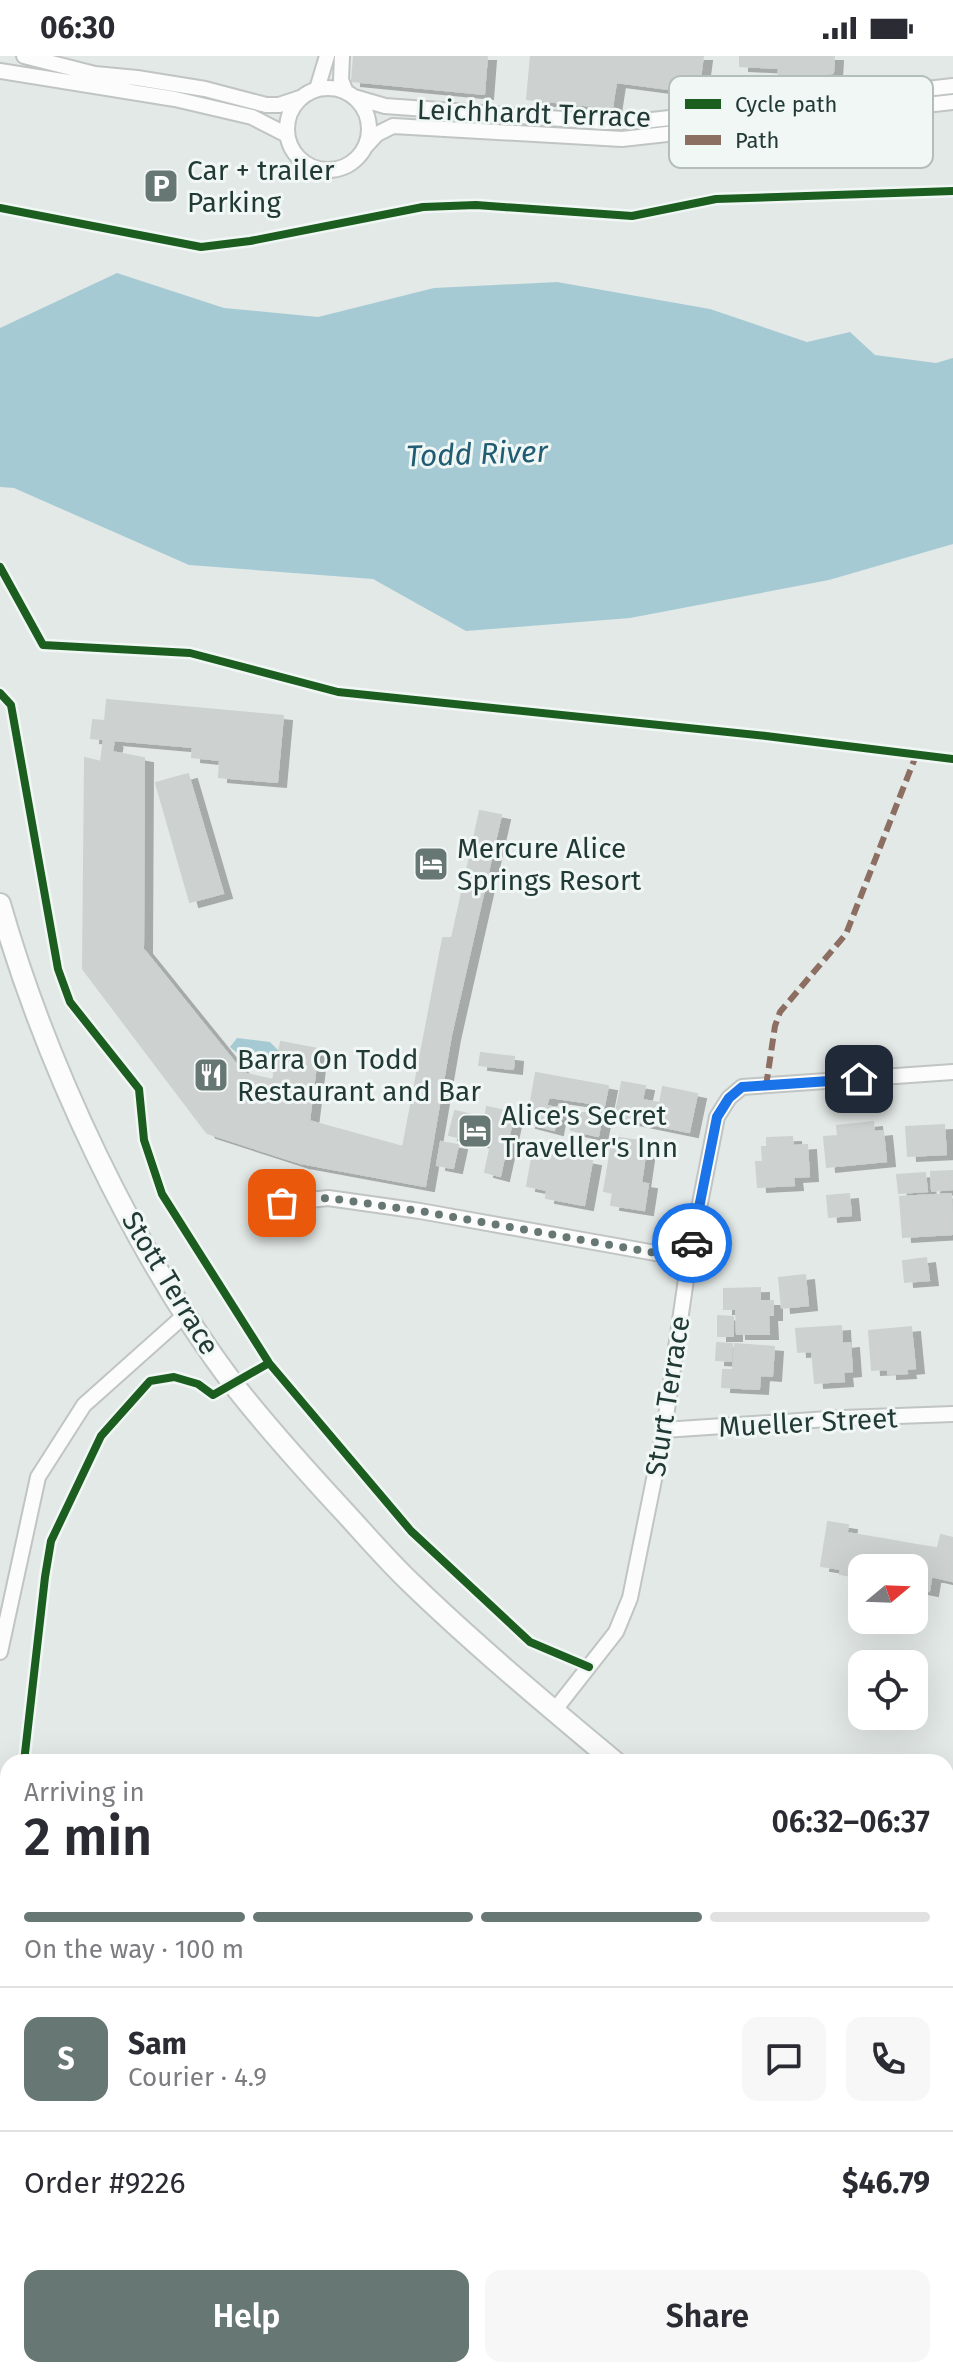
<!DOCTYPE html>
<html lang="en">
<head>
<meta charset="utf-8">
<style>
  :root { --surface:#fff; --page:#f7f7f7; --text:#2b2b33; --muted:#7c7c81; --line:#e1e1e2; --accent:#667774 }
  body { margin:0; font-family:"Fira Sans",sans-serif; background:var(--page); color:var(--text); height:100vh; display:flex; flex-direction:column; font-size:30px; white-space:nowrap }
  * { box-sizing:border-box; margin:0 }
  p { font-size:26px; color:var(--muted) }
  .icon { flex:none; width:44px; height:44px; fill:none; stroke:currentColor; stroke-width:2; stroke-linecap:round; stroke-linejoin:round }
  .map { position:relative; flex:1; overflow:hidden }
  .panel { position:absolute; left:0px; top:1698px; width:954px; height:624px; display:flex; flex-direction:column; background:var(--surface); border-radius:24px 24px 0 0; box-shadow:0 8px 32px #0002 }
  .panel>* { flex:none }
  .needle { width:52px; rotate:71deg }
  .fabs { position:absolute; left:848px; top:1498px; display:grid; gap:16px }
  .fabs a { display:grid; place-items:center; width:80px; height:80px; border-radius:16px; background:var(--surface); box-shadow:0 8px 32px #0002; font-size:40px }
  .pin { position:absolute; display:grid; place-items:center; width:68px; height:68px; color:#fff; margin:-34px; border-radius:16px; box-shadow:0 4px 12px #0006 }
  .courier { position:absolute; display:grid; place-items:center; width:80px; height:80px; margin:-40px; border:6px solid #1a73e8; border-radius:50%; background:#fff; color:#222; box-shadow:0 2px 10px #0007 }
  .head em { font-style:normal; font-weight:600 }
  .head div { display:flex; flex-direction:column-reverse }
  .head { display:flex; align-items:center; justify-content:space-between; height:136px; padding:0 24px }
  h1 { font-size:52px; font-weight:600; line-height:60px }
  .bar { display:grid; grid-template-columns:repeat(4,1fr); gap:12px 8px; align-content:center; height:96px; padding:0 24px }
  .bar i { height:10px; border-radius:6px; background:var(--line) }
  .bar .selected { background:var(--accent) }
  .bar p { grid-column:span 4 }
  .line { display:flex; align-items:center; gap:20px; padding:0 24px; border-top:2px solid var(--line) }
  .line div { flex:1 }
  .round { display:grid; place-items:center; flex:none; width:84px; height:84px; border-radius:16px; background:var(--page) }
  .button { display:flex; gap:16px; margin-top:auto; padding:16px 24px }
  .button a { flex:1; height:92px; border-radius:16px; background:var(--accent); color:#fff; font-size:32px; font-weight:600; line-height:92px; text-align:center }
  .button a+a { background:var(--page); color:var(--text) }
  .status { display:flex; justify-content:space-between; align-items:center; height:56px; padding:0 40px; background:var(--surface); direction:ltr }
  .status svg { height:22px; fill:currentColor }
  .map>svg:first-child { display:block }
  .water { fill:#a6cad4 }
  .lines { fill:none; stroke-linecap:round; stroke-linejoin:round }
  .stream { stroke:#a6cad4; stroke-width:5 }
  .building { fill:#cdd2d1; stroke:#ccd2cf; stroke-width:2; filter:url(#shadow) }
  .street-casing { stroke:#c0c5c3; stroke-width:18 }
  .secondary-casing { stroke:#bfc6c4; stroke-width:24 }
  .street { stroke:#fbfcfb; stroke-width:14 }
  .secondary { stroke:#fbfcfb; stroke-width:20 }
  .quiet { stroke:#8d6e63; stroke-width:6; stroke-dasharray:12 6; stroke-linecap:butt }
  .cycleway-casing { stroke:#f1f7f5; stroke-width:13 }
  .cycleway { stroke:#1b5e20; stroke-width:8 }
  .done { stroke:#667774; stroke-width:8; stroke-dasharray:0 14.4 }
  .route { stroke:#1a73e8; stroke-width:10 }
  .labels { text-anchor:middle; stroke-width:6; stroke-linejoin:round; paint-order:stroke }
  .street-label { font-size:28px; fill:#223a36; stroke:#f1f7f5 }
  .poi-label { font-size:28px; fill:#223a36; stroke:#f1f7f5; text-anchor:start }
  .water-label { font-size:30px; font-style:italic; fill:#205c72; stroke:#f1f7f5 }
  .key { fill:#f1f7f5; stroke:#b3bebc; stroke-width:2 }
  .key-label { font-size:22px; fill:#223a36 }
</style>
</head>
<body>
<div class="status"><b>06:30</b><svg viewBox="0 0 49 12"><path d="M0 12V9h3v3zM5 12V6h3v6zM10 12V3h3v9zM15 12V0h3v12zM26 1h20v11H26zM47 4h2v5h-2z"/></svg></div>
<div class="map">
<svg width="953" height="2322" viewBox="0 0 953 2322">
  <defs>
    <filter id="shadow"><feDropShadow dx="9" dy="5" stdDeviation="0" flood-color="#0004"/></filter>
  </defs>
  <rect width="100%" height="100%" fill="#e3e9e6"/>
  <!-- water -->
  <path class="water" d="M117 217 224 252 318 261 434 232 557 226 710 253 807 286 850 276 875 299 936 307 953 302V488L829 524 630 562 466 575 373 523 189 509 14 432 0 431V272Z
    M237 982 270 986 279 995 275 1017 254 1011 230 991Z"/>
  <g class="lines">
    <!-- stream -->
    <path class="stream" d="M805 2314 827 2322"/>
  </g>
  <!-- building -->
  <path class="building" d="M354 0H487L484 38 352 25Z
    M531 0H703L698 37 616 26 612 52 527 43Z
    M740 0H834L833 17 778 26 779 12 740 10Z
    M107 644 283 660 277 726 219 721 220 704 192 701 193 691 91 682 93 664 105 665Z
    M104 683 114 684 112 696 144 702 143 893 243 1017 273 1024 281 986 318 993 309 1065 300 1107 207 1077 83 913 85 702 101 706Z
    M188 718 223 837 190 846 156 727Z
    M480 755 501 759 451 979 425 1130 300 1107 309 1065 403 1091 443 882H452Z
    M481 997 514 1001 513 1013 479 1009Z
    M536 1017 608 1030 598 1080 571 1074 574 1057H590L591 1047 549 1041 546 1050 558 1052 554 1074 527 1067Z
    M622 1026 645 1030 642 1044 660 1047 663 1031 697 1038 689 1076 615 1061Z
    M487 1051 514 1057 500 1120 485 1116 491 1089 449 1079 455 1055 485 1062Z
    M873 1066 874 1076 883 1075 886 1105 827 1111 824 1081 838 1080 837 1070Z
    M944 1069 946 1098 908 1100 906 1071Z
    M613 1081 647 1086 641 1127 648 1128 644 1154 611 1149 613 1137 604 1135Z
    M792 1081 793 1090 807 1089 809 1120 793 1121 794 1129 758 1131 756 1106H763L762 1091H767V1082Z
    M441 1086 458 1089 453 1112 437 1109Z
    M549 1097 592 1105 584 1149 546 1142 547 1134 527 1130 532 1102 547 1105Z
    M953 1115V1133L932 1135 931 1116Z
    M925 1117 927 1135 899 1137 897 1119Z
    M849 1138 851 1159 829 1161 827 1140Z
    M951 1138 953 1178 903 1181 900 1141Z
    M926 1202 929 1224 905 1226 903 1205Z
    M805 1219 808 1249 782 1252 779 1222Z
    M760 1232V1245H773V1259H768L769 1278H737L736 1253H724V1233Z
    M718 1260 733 1261V1280H718Z
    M841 1270 842 1288 850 1287 852 1315 843 1316 844 1325 815 1327 812 1295 798 1296 796 1273Z
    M911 1271 915 1312 906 1313 907 1317 888 1318V1313L872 1314 869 1275Z
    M717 1287 732 1288 731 1305 716 1304Z
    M735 1288 774 1291 772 1320 760 1319 759 1333 722 1331 723 1314H733Z
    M828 1466 848 1469 841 1513 821 1510Z
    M847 1477 883 1483 878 1512H862V1522L840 1518Z
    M941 1479 953 1482 952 1525 931 1520Z
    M883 1483 917 1489 913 1512H878Z
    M917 1489 936 1492 929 1535 914 1532 913 1512Z
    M283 2314H323L327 2317 323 2322H277Z
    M336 2314H362L340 2322Z
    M561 2314H613L610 2322H590L578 2318 576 2322H558Z
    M625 2314H676L673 2322H621Z"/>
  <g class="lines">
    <defs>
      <path id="street" d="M24 0 95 18 137 22 205 33 266 49H279L300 42
        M342 0 341 24 346 36
        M0 15 175 43 252 61 287 79
        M287 73a41 41 0 1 1 82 0a41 41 0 1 1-82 0Z
        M317 33 327 0
        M354 41 385 50 604 66 643 65 953 30
        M365 91 377 78 393 70 622 83 953 46
        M282 1147 328 1142 420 1155 689 1203
        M664 1374 843 1362 953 1358
        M0 1596 38 1421 84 1349 186 1258
        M554 1655 616 1576 630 1542 664 1374 689 1203 717 1061 729 1042 742 1031 953 1016
        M0 2087 8 2151
        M36 2314 38 2322"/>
      <path id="secondary" d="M0 848C46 1009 133 1195 234 1329 270 1375 309 1418 349 1461 369 1483 389 1506 411 1527 476 1590 546 1648 615 1706
        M946 1970 953 1976"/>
    </defs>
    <!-- street casing -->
    <use href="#street" class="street-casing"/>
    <!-- secondary casing -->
    <use href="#secondary" class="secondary-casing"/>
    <!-- street -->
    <use href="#street" class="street"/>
    <!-- secondary -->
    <use href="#secondary" class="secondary"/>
    <!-- quiet -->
    <path class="quiet" d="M766 1030 775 970 780 956 846 878 917 697"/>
    <defs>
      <path id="cycleway" d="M0 152 201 191 250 185 423 151 476 149 632 160 716 143 953 135
        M0 511 43 589 190 597 338 636 766 680 953 703
        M0 637 11 649 58 913 70 946 139 1033 144 1084 162 1138 269 1307 411 1475 530 1586 589 1611
        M24 1706 45 1521 51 1485 101 1380 150 1325 174 1321 198 1328 213 1339 269 1307"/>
    </defs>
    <!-- cycleway casing -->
    <use href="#cycleway" class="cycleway-casing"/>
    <!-- cycleway -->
    <use href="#cycleway" class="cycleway"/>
  </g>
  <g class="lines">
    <!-- done -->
    <path class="done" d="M282 1147 328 1142 420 1155 689 1203 692 1187"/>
    <!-- route -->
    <path class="route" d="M692 1187 717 1061 729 1042 742 1031 859 1023"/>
  </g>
  <!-- icons -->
  <defs>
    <symbol id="parking-square" viewBox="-11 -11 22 22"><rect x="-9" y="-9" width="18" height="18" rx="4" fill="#667774" stroke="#f1f7f5"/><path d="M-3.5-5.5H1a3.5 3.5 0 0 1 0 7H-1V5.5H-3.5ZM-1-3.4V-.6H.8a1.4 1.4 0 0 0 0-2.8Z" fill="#fff"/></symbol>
    <symbol id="hotel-square" viewBox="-11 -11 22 22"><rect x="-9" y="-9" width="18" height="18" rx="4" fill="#667774" stroke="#f1f7f5"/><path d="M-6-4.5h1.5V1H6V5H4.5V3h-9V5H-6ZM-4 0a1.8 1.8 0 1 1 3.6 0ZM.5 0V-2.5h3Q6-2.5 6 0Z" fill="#fff"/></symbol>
    <symbol id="restaurant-square" viewBox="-11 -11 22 22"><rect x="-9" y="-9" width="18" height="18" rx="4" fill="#667774" stroke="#f1f7f5"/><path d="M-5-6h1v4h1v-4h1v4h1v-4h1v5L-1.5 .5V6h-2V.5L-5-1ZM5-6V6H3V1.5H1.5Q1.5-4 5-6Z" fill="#fff"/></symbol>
  </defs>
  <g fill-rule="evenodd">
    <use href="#parking-square" x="141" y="110" width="40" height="40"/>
    <use href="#hotel-square" x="411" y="788" width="40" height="40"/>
    <use href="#restaurant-square" x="191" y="999" width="40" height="40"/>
    <use href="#hotel-square" x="455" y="1055" width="40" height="40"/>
  </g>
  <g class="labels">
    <!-- street labels -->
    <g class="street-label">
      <text transform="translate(534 57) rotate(2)" y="10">Leichhardt Terrace</text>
      <text transform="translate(171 1227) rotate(59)" y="10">Stott Terrace</text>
      <text transform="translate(667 1340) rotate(-81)" y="10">Sturt Terrace</text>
      <text transform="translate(808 1366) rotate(-3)" y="10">Mueller Street</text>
    </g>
    <!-- poi labels -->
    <g class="poi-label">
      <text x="187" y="124">Car + trailer<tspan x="187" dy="32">Parking</tspan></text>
      <text x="457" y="802">Mercure Alice<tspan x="457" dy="32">Springs Resort</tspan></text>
      <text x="237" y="1013">Barra On Todd<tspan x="237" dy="32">Restaurant and Bar</tspan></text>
      <text x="501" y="1069">Alice's Secret<tspan x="501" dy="32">Traveller's Inn</tspan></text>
    </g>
    <!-- water labels -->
    <g class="water-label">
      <text transform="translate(477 398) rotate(-2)" y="10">Todd River</text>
    </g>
  </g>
  <!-- legend -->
  <rect x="669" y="20" width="264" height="92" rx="12" class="key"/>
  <rect x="685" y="43" width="36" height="10" fill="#1b5e20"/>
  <rect x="685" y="79" width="36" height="10" fill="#8d6e63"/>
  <g class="key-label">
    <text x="735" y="56">Cycle path</text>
    <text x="735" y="92">Path</text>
  </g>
</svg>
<div class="fabs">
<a><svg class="needle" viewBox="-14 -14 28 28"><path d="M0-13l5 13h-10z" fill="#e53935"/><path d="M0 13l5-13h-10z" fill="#7c7c81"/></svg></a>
<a><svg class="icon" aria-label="locate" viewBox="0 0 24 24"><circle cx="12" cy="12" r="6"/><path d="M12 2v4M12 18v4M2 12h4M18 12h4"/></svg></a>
</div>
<div class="pin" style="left:282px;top:1147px;background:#ea580c"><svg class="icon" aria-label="bag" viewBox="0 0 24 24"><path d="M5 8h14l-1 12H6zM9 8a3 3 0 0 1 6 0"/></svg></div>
<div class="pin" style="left:859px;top:1023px;background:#1f2937"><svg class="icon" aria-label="home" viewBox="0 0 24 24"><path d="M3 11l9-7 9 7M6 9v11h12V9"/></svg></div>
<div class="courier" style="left:692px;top:1187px"><svg class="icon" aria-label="car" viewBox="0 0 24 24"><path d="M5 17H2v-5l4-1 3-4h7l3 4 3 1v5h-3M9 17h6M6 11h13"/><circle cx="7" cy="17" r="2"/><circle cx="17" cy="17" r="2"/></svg></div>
<section class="panel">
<div class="head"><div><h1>2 min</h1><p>Arriving in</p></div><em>06:32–06:37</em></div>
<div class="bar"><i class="selected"></i><i class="selected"></i><i class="selected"></i><i></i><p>On the way · 100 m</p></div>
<div class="line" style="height:144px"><b class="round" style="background:var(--accent);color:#fff">S</b><div><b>Sam</b><p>Courier · 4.9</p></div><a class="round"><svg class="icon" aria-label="chat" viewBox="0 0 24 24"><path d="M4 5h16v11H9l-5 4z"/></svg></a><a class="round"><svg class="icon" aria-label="phone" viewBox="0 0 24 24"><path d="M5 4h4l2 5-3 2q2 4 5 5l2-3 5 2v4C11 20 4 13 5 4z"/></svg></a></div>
<div class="line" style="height:104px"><div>Order #9226</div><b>$46.79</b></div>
<div class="button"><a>Help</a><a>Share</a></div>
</section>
</div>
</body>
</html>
